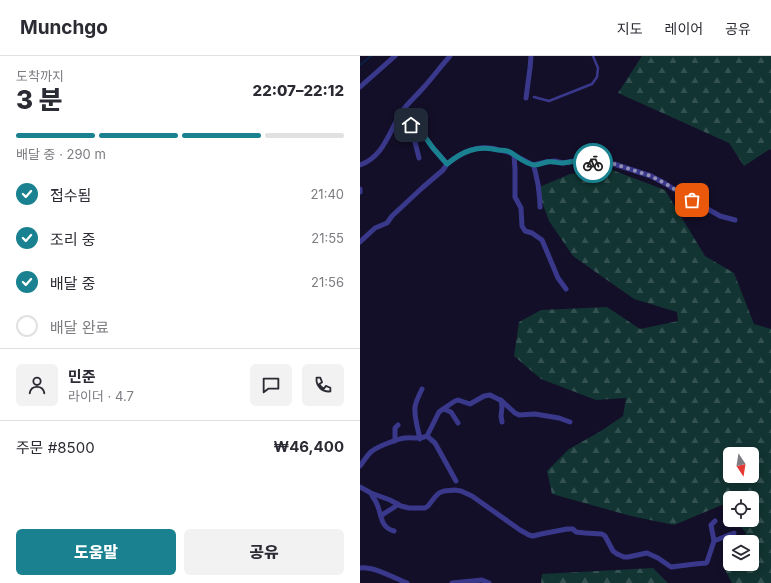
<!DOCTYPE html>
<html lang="ko">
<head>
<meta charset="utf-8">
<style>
  :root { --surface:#fff; --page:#f2f2f3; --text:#2b2b33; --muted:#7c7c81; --line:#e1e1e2; --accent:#19818f }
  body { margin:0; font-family:Inter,"Noto Sans KR",sans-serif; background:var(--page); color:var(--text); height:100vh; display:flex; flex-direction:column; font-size:15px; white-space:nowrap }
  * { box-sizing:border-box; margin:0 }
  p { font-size:13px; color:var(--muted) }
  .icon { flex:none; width:22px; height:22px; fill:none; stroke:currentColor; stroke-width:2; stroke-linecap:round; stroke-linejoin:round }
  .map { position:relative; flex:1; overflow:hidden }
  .drawer { display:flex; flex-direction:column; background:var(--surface); width:360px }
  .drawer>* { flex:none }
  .needle { width:26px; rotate:168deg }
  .controls { position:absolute; left:363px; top:391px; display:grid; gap:8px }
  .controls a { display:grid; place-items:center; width:36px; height:36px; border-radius:6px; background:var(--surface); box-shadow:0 2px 10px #0003; font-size:20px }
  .pin { position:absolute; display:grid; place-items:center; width:34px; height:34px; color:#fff; margin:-17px; border-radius:8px; box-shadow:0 2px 6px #0006 }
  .courier { position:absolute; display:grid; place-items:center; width:40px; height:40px; margin:-20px; border:3px solid #19818f; border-radius:50%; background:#fff; color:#222; box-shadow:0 1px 5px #0007 }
  .summary em { font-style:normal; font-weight:800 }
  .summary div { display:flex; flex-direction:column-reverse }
  .summary { display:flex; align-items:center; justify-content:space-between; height:68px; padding:0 16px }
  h1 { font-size:26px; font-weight:800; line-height:30px }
  .bar { display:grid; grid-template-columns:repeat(4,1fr); gap:6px 4px; align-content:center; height:48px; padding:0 16px }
  .bar i { height:5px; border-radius:3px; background:var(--line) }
  .bar .active { background:var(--accent) }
  .bar p { grid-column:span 4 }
  .line { display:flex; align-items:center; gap:10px; padding:0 16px; border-top:1px solid var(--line) }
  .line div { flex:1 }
  .round { display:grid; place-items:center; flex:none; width:42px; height:42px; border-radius:6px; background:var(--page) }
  ol { padding:0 16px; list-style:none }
  li { display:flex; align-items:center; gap:12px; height:44px }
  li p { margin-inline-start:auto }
  li .icon { padding:4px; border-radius:50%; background:var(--accent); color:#fff; stroke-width:4 }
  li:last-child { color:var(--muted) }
  li i { width:22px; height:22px; border:2px solid var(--line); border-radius:50% }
  .primary-button { display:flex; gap:8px; margin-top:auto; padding:8px 16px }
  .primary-button a { flex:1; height:46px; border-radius:6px; background:var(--accent); color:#fff; font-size:16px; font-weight:800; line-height:46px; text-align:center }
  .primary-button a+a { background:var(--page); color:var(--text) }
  header { display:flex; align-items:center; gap:24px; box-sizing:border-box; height:56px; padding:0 20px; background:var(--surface); border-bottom:1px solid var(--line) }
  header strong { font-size:19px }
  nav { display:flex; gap:22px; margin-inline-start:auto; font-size:14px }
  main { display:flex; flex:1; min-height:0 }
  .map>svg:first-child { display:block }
  .forest { fill:url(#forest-firs); fill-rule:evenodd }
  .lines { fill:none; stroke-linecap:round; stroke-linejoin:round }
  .stream { stroke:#0a244d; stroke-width:1.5 }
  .lane { stroke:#39388b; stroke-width:2.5 }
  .street { stroke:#39388b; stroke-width:5 }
  .done { stroke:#9591b4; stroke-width:4; stroke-dasharray:0 7.2 }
  .route { stroke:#19818f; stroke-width:5 }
</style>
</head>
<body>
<header>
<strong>Munchgo</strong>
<nav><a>지도</a><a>레이어</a><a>공유</a></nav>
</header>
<main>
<section class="drawer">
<div class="summary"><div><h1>3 분</h1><p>도착까지</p></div><em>22:07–22:12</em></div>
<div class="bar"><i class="active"></i><i class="active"></i><i class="active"></i><i></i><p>배달 중 · 290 m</p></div>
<ol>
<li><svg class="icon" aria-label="check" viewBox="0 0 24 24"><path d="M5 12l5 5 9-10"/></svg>접수됨<p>21:40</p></li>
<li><svg class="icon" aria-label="check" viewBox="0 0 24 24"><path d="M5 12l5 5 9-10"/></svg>조리 중<p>21:55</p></li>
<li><svg class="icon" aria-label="check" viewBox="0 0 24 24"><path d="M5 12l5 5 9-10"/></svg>배달 중<p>21:56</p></li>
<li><i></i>배달 완료</li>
</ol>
<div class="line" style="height:72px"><a class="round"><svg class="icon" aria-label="person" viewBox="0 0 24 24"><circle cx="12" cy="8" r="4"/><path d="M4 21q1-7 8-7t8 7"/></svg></a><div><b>민준</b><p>라이더 · 4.7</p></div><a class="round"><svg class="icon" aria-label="chat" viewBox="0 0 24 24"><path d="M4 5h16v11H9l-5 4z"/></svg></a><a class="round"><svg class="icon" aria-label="phone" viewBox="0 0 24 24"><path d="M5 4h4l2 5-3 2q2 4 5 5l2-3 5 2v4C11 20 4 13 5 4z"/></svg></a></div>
<div class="line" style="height:52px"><div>주문 #8500</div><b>₩46,400</b></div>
<div class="primary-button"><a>도움말</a><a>공유</a></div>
</section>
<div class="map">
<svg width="411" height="527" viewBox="0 0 411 527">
  <defs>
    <pattern id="forest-firs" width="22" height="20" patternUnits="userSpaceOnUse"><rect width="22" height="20" fill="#123432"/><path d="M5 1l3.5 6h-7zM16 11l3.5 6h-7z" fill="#345151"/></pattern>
  </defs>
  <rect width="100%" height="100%" fill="#130f29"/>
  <!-- forest -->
  <path class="forest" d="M282 0H411V94L410 93 384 110 369 87 258 37Z
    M247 112 305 134 345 200 374 217 394 268 411 273V527H372L364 512 370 503V508H392V486H381L386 477 375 464H392V442H370V458L362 449 314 469 271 460 192 438 187 415 209 393 241 375 263 360 266 342 236 344 181 323 154 300 159 266 181 254 247 251 280 273 318 265 317 256 274 243 213 200 189 165 177 132 210 118ZM370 398H392V420H370Z
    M293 512 308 527H181L182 518Z"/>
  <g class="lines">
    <!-- stream -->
    <path class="stream" d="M0 9 11 0"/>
    <!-- lane -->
    <path class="lane" d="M174 41 189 45 232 28 237 21 238 12 233 0"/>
    <!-- street -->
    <path class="street" d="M0 31 35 0
      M166 42 170 12 171 0
      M42 63 44 70 55 86 59 102
      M154 99 173 109 186 106 195 105 203 107 219 104 228 105 235 108H254L291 120 306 128 323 139 360 160 375 164
      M87 108C99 98 114 90 130 92 133 92 136 93 139 94 145 95 149 95 154 99L155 113V141L161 152 162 170 165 175 172 177 182 184 198 222 206 233
      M0 109C25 100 29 74 43 54 49 46 57 39 64 31 73 21 81 10 90 0
      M173 109C176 115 176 121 178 128 179 136 180 143 180 151
      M0 133V136
      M0 186 15 172 27 167 32 160 62 132 83 114 87 108 73 92 65 81 39 60
      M141 344 142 351 141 360 142 366
      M83 353 95 345 98 344 110 348 124 340 130 339 142 345 155 357 159 359 175 358 199 362 210 366
      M67 380 75 387 96 425
      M60 383C58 373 54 361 55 351 56 345 59 339 62 333
      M35 385V372L38 369
      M0 410C4 405 7 399 12 395 19 390 37 383 45 382 54 381 59 384 67 380L79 356 83 353 86 354 91 356 98 367
      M0 431 11 437 30 444 41 450 49 452H65L68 450 75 441 79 437 84 435 95 434 101 435 112 440 160 474 169 479 173 480 181 478 207 473H213L216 476 225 477 242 478 245 480 253 495 257 498 264 501H268L287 497 298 502 311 511 335 508 346 507 347 506 354 485 374 477
      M11 437C12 441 14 442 16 446 22 457 19 471 34 475
      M21 460C27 455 33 453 38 448
      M354 485 351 469 355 465
      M0 512C14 510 34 522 47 527
      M92 527 122 524 129 527"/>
  </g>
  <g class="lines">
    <!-- done -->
    <path class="done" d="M233 107 235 108H254L291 120 306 128 332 144"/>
    <!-- route -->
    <path class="route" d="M51 69 65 81 73 92 87 108C103 95 117 89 138 94 142 94 147 94 150 96 157 100 166 109 175 109 179 109 183 107 187 106 193 105 197 107 202 107 214 107 221 101 233 107"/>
  </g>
</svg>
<div class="controls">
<a><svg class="needle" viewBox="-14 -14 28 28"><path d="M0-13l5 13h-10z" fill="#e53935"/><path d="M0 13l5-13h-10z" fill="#7c7c81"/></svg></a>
<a><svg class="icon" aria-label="locate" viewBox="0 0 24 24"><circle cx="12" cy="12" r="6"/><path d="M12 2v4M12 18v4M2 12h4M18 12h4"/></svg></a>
<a><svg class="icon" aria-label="layers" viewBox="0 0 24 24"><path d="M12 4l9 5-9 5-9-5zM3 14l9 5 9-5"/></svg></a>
</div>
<div class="pin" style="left:332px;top:144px;background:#ea580c"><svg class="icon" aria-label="bag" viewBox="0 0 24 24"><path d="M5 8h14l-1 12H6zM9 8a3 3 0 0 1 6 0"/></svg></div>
<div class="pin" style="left:51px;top:69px;background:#1f2937"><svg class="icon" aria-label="home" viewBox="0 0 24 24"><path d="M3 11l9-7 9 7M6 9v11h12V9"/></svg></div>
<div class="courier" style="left:233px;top:107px"><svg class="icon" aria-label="bike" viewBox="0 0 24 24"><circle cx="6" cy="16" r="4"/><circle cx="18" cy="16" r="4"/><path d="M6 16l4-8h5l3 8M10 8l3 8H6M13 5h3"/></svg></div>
</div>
</main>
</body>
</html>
